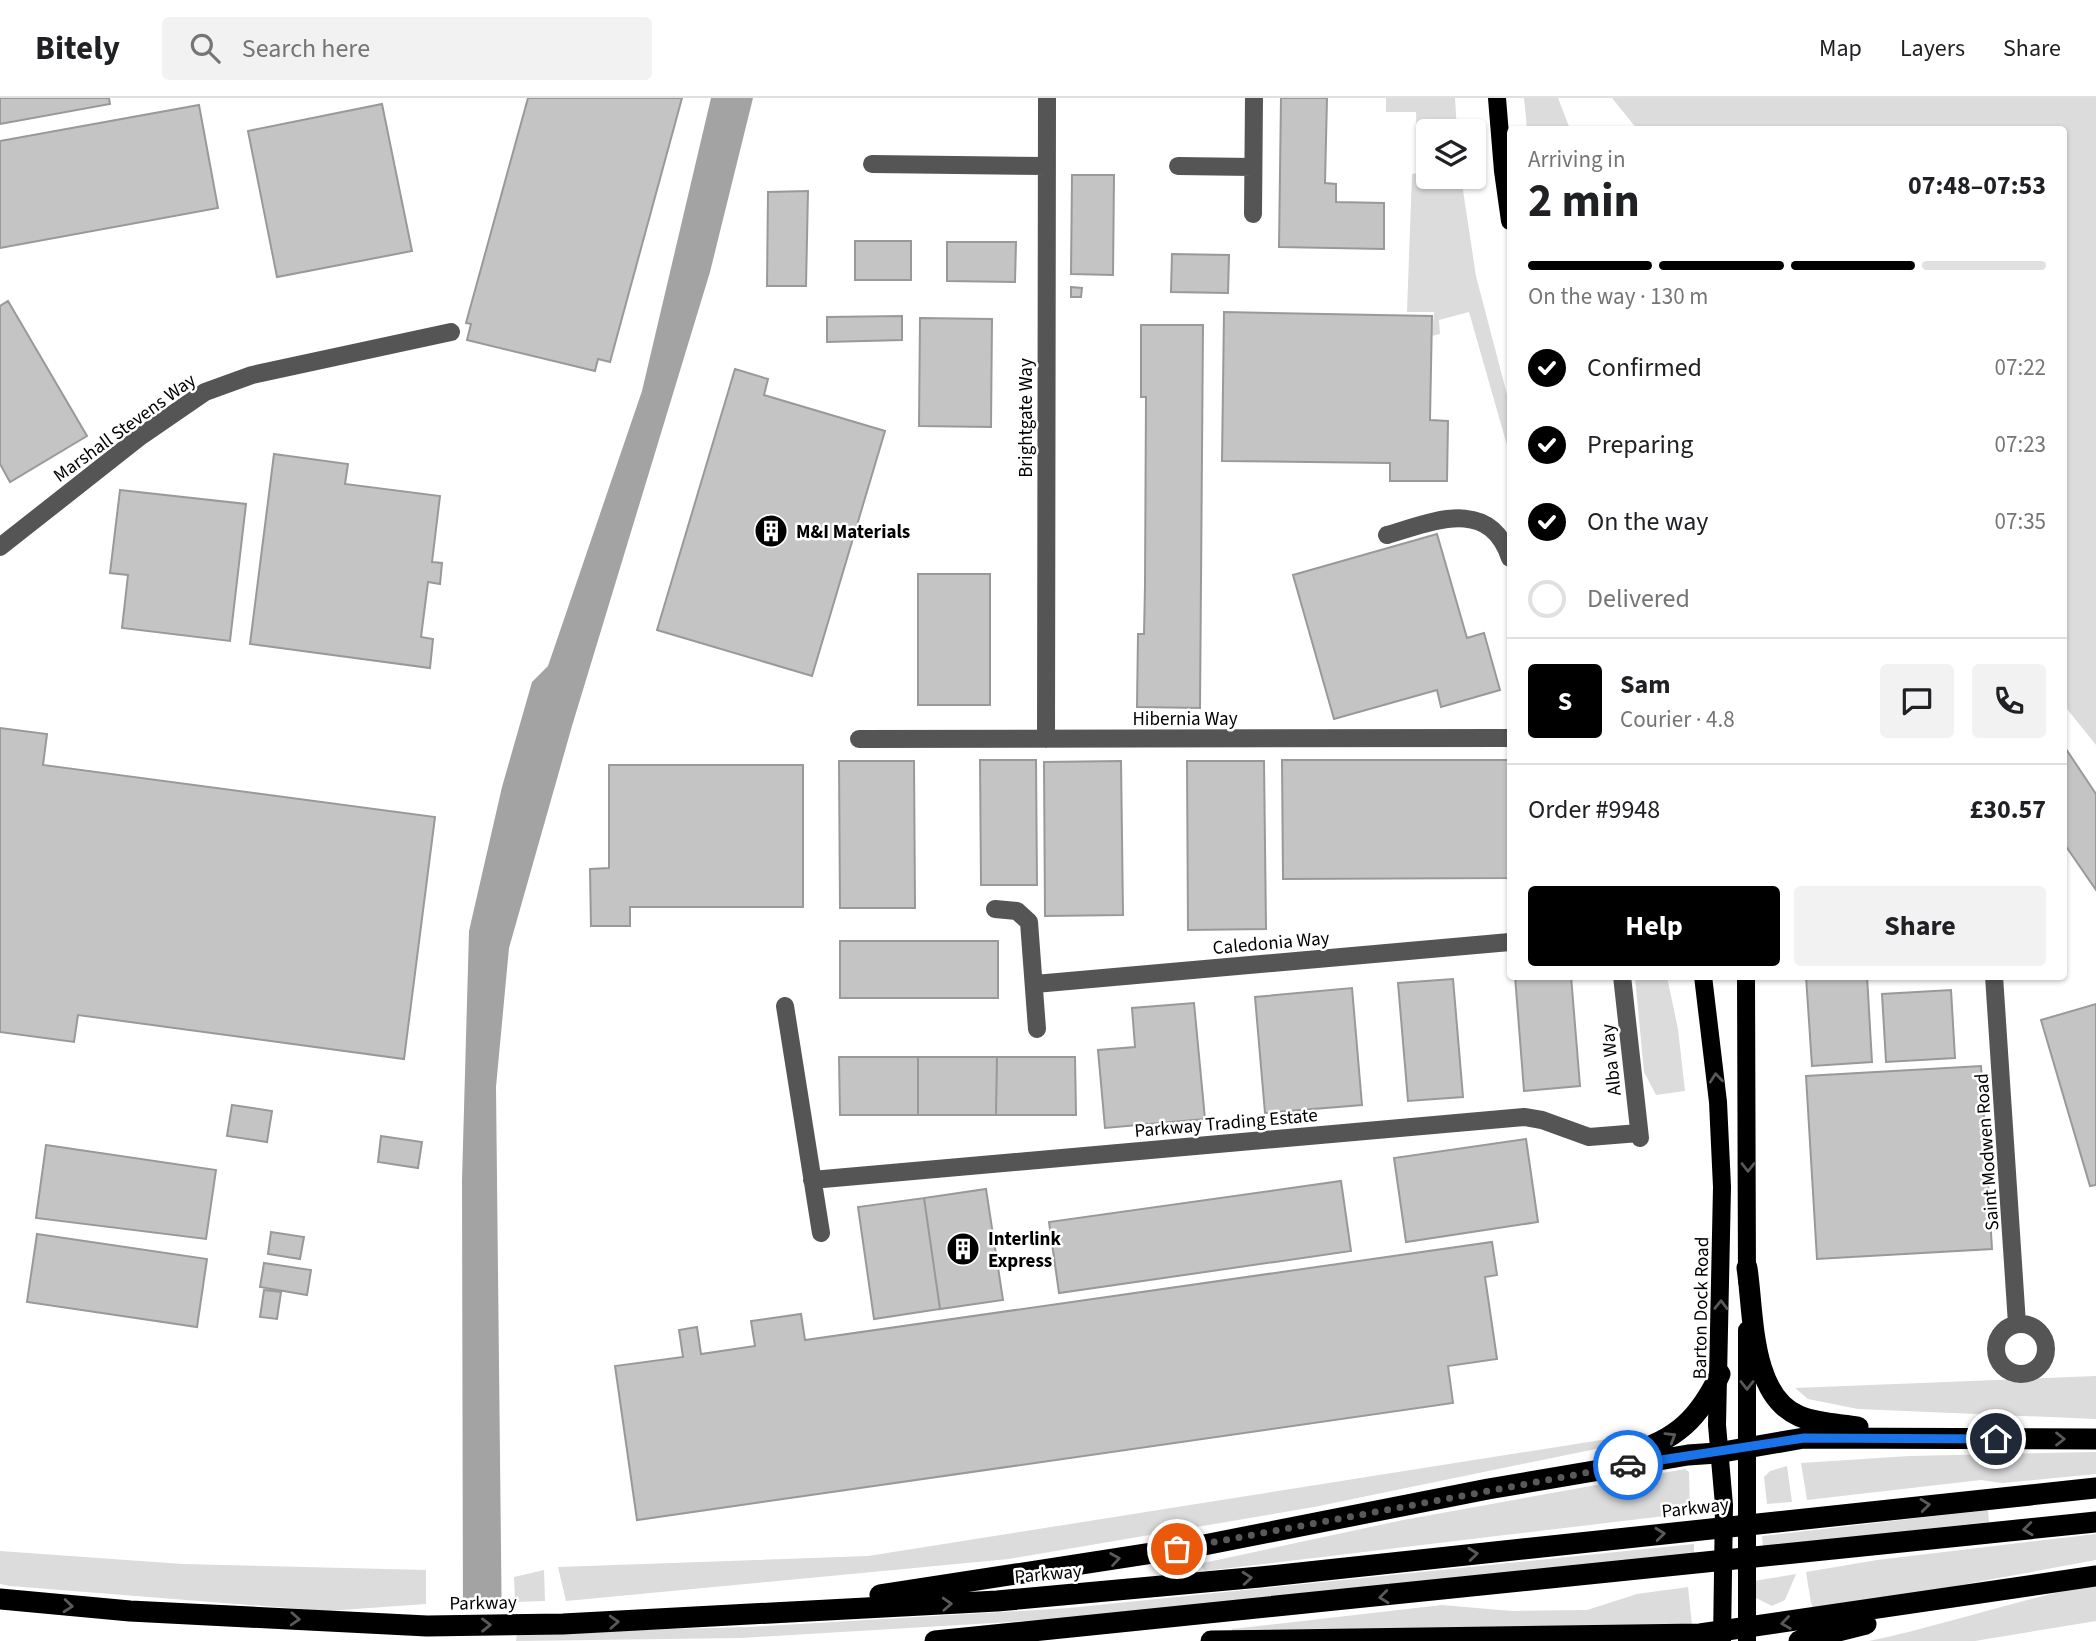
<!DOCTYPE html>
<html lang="en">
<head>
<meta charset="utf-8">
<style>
  :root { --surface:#fff; --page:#f2f2f2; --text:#202124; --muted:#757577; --line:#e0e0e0; --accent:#000 }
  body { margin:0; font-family:"Source Sans 3",sans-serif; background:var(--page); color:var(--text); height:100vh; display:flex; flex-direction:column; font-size:26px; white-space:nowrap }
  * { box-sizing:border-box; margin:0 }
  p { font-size:23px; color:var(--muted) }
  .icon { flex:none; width:38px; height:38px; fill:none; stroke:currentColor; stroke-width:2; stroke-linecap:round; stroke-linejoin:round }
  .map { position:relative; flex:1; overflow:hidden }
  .details { position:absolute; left:1507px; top:28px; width:560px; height:854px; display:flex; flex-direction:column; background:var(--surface); border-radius:7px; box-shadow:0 2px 5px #0004 }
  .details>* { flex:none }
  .tools { position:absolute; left:1416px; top:21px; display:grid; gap:14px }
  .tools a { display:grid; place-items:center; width:70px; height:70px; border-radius:7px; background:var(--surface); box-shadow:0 2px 5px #0004; font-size:35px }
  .pin { position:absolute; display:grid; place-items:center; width:60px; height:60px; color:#fff; margin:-30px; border:4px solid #fff; border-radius:50%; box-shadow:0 2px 7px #0007 }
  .courier { position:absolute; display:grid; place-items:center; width:70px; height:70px; margin:-35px; border:5px solid #1a73e8; border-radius:50%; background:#fff; color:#222; box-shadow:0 2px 9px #0007 }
  .summary em { font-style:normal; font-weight:700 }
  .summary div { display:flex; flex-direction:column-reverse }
  .summary { display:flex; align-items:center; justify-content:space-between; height:119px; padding:0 21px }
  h1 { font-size:46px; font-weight:700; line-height:52px }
  .bar { display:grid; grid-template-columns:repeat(4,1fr); gap:10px 7px; align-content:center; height:84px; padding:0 21px }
  .bar i { height:9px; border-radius:5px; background:var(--line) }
  .bar .selected { background:var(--accent) }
  .bar p { grid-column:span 4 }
  .line { display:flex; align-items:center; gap:18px; padding:0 21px; border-top:2px solid var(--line) }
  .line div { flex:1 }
  .round { display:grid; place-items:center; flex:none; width:74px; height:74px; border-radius:7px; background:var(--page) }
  ol { padding:0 21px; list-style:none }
  li { display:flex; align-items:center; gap:21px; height:77px }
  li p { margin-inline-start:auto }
  li .icon { padding:7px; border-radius:50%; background:var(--accent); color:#fff; stroke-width:4 }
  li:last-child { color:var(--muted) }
  li i { width:38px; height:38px; border:4px solid var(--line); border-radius:50% }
  .action { display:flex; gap:14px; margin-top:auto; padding:14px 21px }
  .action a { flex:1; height:80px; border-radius:7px; background:var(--accent); color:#fff; font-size:28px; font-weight:700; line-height:80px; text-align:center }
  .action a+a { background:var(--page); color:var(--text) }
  header { display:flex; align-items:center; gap:42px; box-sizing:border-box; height:98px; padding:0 35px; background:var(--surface); border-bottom:2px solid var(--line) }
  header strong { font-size:33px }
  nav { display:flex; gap:38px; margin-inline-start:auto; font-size:24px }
  .search { width:490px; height:63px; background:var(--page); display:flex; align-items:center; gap:18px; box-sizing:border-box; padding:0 24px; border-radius:7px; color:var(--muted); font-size:26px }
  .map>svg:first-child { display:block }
  .green { fill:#dcdcdc }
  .water { fill:#a3a3a3 }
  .pier { fill:#fff }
  .building { fill:#c4c4c4; stroke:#999; stroke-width:2 }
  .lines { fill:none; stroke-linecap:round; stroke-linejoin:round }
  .minor { stroke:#555; stroke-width:18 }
  .major { stroke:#000; stroke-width:18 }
  .highway { stroke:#000; stroke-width:21 }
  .oneway { stroke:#595959 }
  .done { stroke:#595959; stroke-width:7; stroke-dasharray:0 12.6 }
  .route { stroke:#1a73e8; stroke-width:9 }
  .labels { text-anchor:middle; stroke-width:5; stroke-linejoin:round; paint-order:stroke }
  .street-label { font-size:19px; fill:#000; stroke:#fff }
  .poi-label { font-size:19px; font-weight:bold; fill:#000; stroke:#fff; text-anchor:start }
</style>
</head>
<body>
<header>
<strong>Bitely</strong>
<div class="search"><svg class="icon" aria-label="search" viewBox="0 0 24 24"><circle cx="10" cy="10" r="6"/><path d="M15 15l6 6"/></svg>Search here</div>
<nav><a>Map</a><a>Layers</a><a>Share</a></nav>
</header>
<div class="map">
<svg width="2096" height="1543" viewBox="0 0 2096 1543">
  <rect width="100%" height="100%" fill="#fff"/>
  <!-- green -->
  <path class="green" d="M1386 0H1455L1457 33H1428V79H1461L1476 178 1510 308V358L1469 214 1439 222 1440 236 1432 238 1434 214H1407L1412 76 1418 75 1416 14H1386Z
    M1524 0H1558L1570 31H1527Z
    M1612 0H2096V647L2063 606V32L1637 31Z
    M1635 879H1667L1678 931 1685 993 1656 997 1644 974Z
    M2096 1278V1321L1858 1311 1808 1301 1795 1290Z
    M1645 1335 1648 1337 1615 1347 1314 1409 1009 1461 566 1503 558 1469 868 1458Z
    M2096 1354V1376L2002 1385 1981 1382 1807 1402 1801 1365 1909 1358Z
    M1787 1368 1792 1404 1767 1406 1764 1379 1770 1373Z
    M1685 1371 1689 1374 1690 1415 1205 1473 1201 1469 1203 1465 1403 1422Z
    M1988 1412 1989 1424 1763 1449 1762 1438Z
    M2096 1436V1462L1815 1514 1811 1505 1806 1474 1877 1462Z
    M1694 1446V1457L1092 1519 741 1540 516 1543 517 1535 749 1529 1069 1510Z
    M0 1453 183 1466 426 1472V1506L327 1513 10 1488 0 1486Z
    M544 1472 545 1503 515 1504 514 1479Z
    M1796 1476 1785 1502 1772 1508 1754 1499V1483Z
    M2096 1486V1523L1975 1543H1869C1945 1527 2019 1501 2096 1486Z
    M1688 1489 1692 1527 1233 1538 1232 1531 1442 1507 1512 1513 1587 1512 1637 1496Z"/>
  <!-- water -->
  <path class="water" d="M711 0H753L710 174 572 628 509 850 496 989 502 1543H463L462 1082 469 833 502 689 532 584 548 568 642 293Z"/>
  <!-- pier -->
  <path class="pier" d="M505 1504 506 1543H460V1506Z"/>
  <!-- building -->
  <path class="building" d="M0 0H109L110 6 0 26Z
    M528 0H682L610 264 598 261 595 273 467 242 471 226 466 225Z
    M1281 0H1327L1325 85 1336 86V104L1384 105V151L1279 149Z
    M382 6 412 153 277 179 248 33Z
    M199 7 218 110 0 150V43Z
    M1072 77H1114L1113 177 1071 176Z
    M808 93 806 188H767L768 94Z
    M855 143H911V182H855Z
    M947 144H1016L1015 184 947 183Z
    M1172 156 1229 157 1228 195 1171 194Z
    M1071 189 1082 190 1081 199H1071Z
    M8 203 87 338 10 384 0 366V208Z
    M1224 214 1432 218 1430 322 1448 323 1447 383H1390V365L1222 363Z
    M902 218V242L827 244V219Z
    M920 220 992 221 991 329 919 328Z
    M1141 227H1203L1200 610 1137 609 1138 536H1144L1145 488 1146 299H1141Z
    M735 271 768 281 764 297 885 333 812 578 657 532Z
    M274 356 348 366 345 386 440 398 432 464 442 465 440 486 428 484 421 539 433 541 430 570 250 546Z
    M120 392 246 406 230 543 122 530 128 477 110 475Z
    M1437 436 1467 540 1484 535 1500 592 1441 609 1437 592 1334 621 1293 477Z
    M918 476H990V607H918Z
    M0 630 47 636 43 667 435 719 404 961 78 917 74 944 0 934Z
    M2066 651 2096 696V792L2063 744Z
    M980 662H1036L1037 787H981Z
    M1282 662H1510V780L1283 781Z
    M839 663H914L915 810H840Z
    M1121 663 1123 817 1045 818 1044 664Z
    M1187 663H1264L1266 831 1188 832Z
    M609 667H803V809H630V828H591L590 771 609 770Z
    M840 843H998V900H840Z
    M1515 878H1571L1580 988 1524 993Z
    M1806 878H1867L1872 964 1812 968Z
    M1453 881 1463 999 1408 1003 1398 885Z
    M1352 890 1362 1007 1265 1015 1255 899Z
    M1951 892 1955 960 1886 964 1882 896Z
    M1194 905 1205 1021 1105 1030 1098 952 1135 949 1132 910Z
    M2096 906V1087L2090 1088 2041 922Z
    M839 959H918V1017H840Z
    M918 959H997L996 1017H918Z
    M997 959H1075L1076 1017H996Z
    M1981 968 1992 1151 1817 1161 1806 978Z
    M232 1007 272 1013 267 1044 227 1038Z
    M381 1038 422 1044 418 1070 378 1064Z
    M1526 1041 1538 1124 1406 1144 1394 1060Z
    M46 1047 216 1072 206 1141 36 1120Z
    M1341 1083 1351 1153 1059 1195 1049 1124Z
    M986 1091 1003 1202 940 1211 924 1100Z
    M924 1100 940 1211 874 1221 858 1109Z
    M271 1134 304 1139 300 1161 268 1156Z
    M37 1136 207 1161 197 1229 27 1204Z
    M1492 1144 1497 1177 1485 1179 1497 1261 1448 1268 1453 1305 637 1422 615 1268 683 1259 679 1232 697 1229 701 1256 755 1248 751 1223 801 1216 805 1242Z
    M264 1165 311 1172 307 1197 260 1189Z
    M264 1192 281 1194 277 1221 260 1219Z"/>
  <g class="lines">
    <!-- minor -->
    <path class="minor" d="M872 66 1047 68
      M1178 68 1253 69
      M1253 116 1254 0
      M1387 437C1432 424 1489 398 1510 460
      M0 449 141 338 205 294 252 277 451 234
      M859 641 1510 640
      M1046 641 1047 0
      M995 811 1017 813 1029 824 1037 931
      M1622 878 1640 1040
      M1994 878 2017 1226
      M1035 886 1510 844
      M785 908 821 1135
      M812 1082 1524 1019 1542 1022 1589 1039 1639 1035
      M1996 1251a25 25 0 1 1 50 0a25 25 0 1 1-50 0Z"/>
    <!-- major -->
    <path class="major" d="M1497 0 1503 73 1510 123
      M1703 878 1718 1004 1722 1089 1717 1327 1724 1407 1722 1543
      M1746 878 1747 1183
      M1747 1232V1543"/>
    <!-- highway -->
    <path class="highway" d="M1747 1170C1754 1216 1750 1297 1799 1318 1818 1326 1839 1326 1858 1329
      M1629 1355C1676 1343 1700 1319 1720 1276
      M880 1497 1204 1447 1488 1391 1688 1357 1717 1355 1804 1340 2096 1341
      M0 1501 130 1513 427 1528 563 1526 997 1503 1260 1479 2096 1390
      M935 1543 2096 1424
      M1211 1543 1700 1536 2096 1478
      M1799 1543 1866 1526"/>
  </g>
  <!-- one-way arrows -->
  <defs><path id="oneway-chevron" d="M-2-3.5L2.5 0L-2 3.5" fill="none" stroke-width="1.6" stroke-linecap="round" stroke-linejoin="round" transform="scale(1.75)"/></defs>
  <g class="oneway">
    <use href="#oneway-chevron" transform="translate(1716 980) rotate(-96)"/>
    <use href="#oneway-chevron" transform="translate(1748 1069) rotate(90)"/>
    <use href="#oneway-chevron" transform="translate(1721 1207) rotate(-89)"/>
    <use href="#oneway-chevron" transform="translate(1747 1287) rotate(90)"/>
    <use href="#oneway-chevron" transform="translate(1671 1339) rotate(-31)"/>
    <use href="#oneway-chevron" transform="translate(2060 1341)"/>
    <use href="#oneway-chevron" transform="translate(1925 1407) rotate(-6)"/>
    <use href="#oneway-chevron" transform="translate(2028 1431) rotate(174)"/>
    <use href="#oneway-chevron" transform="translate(1660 1436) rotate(-6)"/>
    <use href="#oneway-chevron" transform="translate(1473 1456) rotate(-6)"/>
    <use href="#oneway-chevron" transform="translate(1115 1461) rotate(-9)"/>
    <use href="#oneway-chevron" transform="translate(1247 1480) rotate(-5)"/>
    <use href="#oneway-chevron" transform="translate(1384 1499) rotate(174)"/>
    <use href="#oneway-chevron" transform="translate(947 1506) rotate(-3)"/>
    <use href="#oneway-chevron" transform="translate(68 1508) rotate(5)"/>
    <use href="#oneway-chevron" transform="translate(295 1521) rotate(3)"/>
    <use href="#oneway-chevron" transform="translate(614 1524) rotate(-3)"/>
    <use href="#oneway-chevron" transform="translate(1786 1525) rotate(172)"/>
    <use href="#oneway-chevron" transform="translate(486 1527) rotate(-1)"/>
  </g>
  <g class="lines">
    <!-- done -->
    <path class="done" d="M1177 1451 1628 1367"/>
    <!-- route -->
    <path class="route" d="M1628 1367 1804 1340 1996 1341"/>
  </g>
  <!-- icons -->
  <defs>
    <symbol id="building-disc" viewBox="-11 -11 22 22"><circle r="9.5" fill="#000" stroke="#fff"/><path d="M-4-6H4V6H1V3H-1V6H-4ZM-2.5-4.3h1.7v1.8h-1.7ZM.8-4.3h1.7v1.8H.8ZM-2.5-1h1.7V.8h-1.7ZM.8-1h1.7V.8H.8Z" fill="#fff"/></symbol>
  </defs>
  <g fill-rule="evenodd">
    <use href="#building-disc" x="752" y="414" width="38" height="38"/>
    <use href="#building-disc" x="944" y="1132" width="38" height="38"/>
  </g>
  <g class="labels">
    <!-- street labels -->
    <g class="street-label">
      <text transform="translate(1025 320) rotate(-90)" y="7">Brightgate Way</text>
      <text transform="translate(124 329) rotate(-36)" y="7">Marshall Stevens Way</text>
      <text x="1185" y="627">Hibernia Way</text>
      <text transform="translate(1271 844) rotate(-5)" y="7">Caledonia Way</text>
      <text transform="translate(1610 962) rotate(-96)" y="7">Alba Way</text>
      <text transform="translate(1226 1024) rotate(-5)" y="7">Parkway Trading Estate</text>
      <text transform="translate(1986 1054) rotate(-94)" y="7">Saint Modwen Road</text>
      <text transform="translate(1700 1210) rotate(-89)" y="7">Barton Dock Road</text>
      <text transform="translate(1695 1409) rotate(-6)" y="7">Parkway</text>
      <text transform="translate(1048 1475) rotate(-5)" y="7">Parkway</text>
      <text transform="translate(483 1504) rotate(-1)" y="7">Parkway</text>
    </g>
    <!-- poi labels -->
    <g class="poi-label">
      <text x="796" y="440">M&amp;I Materials</text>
      <text x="988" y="1147">Interlink<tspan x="988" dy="22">Express</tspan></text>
    </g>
  </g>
</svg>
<div class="tools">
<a><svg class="icon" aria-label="layers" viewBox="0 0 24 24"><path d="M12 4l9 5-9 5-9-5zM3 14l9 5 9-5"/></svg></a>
</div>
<div class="pin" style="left:1177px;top:1451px;background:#ea580c"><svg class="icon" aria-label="bag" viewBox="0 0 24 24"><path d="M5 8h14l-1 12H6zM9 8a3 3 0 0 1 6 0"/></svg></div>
<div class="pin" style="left:1996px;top:1341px;background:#1f2937"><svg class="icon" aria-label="home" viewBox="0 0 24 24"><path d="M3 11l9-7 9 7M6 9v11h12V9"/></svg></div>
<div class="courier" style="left:1628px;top:1367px"><svg class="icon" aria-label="car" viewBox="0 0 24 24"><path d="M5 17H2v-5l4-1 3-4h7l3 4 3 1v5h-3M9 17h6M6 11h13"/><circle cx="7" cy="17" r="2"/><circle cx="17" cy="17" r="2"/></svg></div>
<section class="details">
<div class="summary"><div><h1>2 min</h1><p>Arriving in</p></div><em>07:48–07:53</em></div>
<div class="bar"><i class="selected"></i><i class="selected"></i><i class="selected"></i><i></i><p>On the way · 130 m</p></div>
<ol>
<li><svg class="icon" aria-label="check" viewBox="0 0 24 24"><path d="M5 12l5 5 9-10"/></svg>Confirmed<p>07:22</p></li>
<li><svg class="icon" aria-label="check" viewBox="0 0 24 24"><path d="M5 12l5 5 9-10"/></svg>Preparing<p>07:23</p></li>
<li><svg class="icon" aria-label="check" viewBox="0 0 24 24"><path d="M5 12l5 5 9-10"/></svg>On the way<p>07:35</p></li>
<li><i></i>Delivered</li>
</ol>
<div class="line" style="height:126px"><b class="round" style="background:var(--accent);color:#fff">S</b><div><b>Sam</b><p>Courier · 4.8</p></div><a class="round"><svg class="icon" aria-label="chat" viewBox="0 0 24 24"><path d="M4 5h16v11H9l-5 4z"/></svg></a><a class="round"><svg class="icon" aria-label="phone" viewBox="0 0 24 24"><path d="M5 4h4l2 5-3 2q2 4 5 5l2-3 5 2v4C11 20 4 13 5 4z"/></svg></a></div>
<div class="line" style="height:91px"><div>Order #9948</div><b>£30.57</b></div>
<div class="action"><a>Help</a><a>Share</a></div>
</section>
</div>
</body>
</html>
